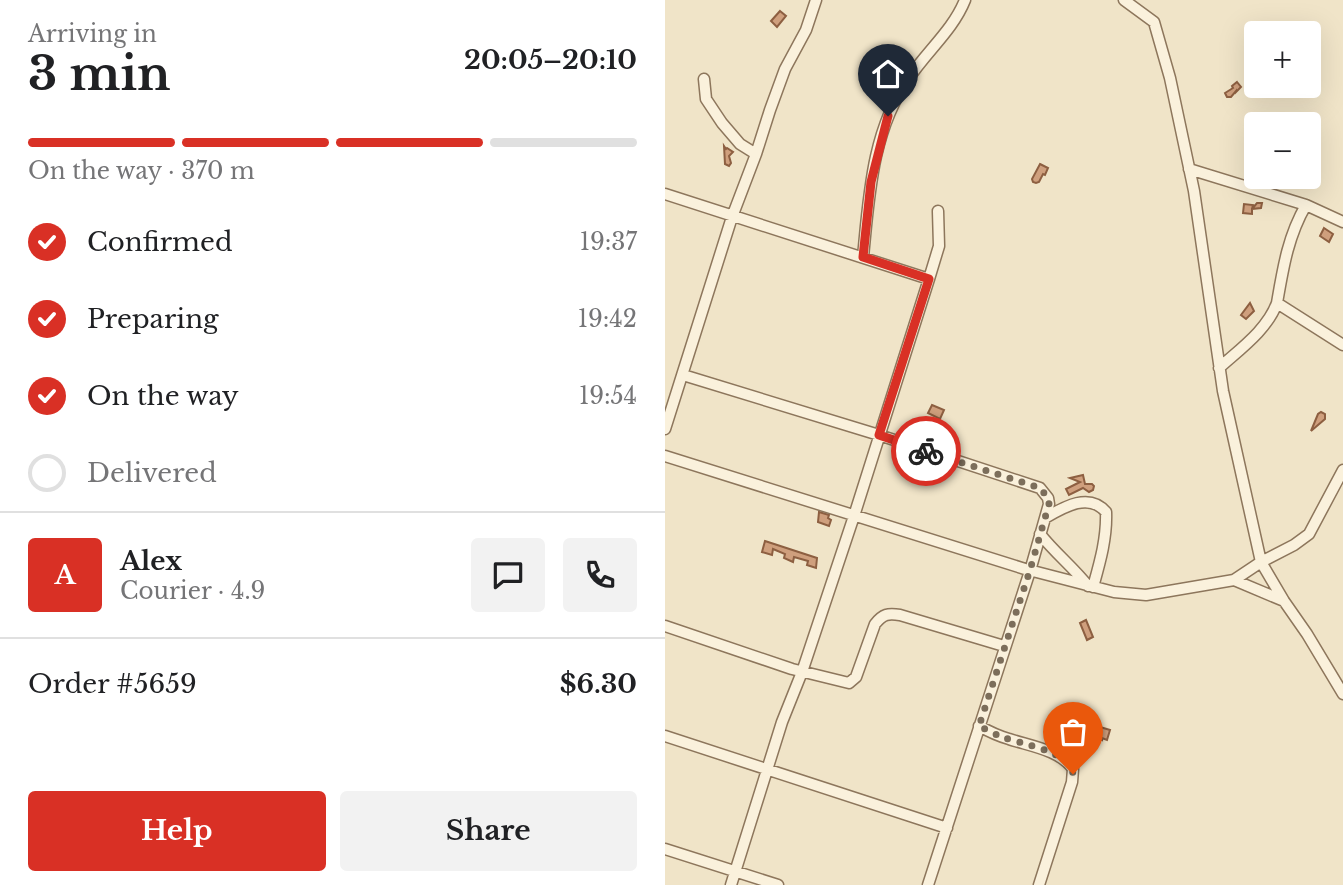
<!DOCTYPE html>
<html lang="en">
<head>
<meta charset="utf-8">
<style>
  :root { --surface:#fff; --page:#f2f2f2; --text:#202124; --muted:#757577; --line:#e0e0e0; --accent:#d93025 }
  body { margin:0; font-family:"Libre Baskerville",serif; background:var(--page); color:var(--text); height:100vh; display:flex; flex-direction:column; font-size:26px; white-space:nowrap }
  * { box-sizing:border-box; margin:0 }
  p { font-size:23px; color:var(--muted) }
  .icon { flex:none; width:38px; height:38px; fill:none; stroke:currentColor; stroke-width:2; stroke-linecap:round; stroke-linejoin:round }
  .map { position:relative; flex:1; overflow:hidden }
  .drawer { display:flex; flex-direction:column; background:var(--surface); width:665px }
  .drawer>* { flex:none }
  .tools { position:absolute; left:579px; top:21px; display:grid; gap:14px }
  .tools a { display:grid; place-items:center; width:77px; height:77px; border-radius:7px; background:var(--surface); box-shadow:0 7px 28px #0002; font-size:35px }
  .pin { position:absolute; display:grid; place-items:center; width:60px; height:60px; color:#fff; margin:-72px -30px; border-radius:50% 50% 50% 0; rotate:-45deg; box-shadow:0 0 7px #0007 }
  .pin .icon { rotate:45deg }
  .courier { position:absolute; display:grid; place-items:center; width:70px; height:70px; margin:-35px; border:5px solid #d93025; border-radius:50%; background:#fff; color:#222; box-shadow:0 2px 9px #0007 }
  .overview em { font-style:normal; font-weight:700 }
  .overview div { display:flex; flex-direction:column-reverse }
  .overview { display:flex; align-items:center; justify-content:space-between; height:119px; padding:0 28px }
  h1 { font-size:46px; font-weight:700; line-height:52px }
  .bar { display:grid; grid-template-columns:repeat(4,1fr); gap:10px 7px; align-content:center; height:84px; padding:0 28px }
  .bar i { height:9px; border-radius:5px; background:var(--line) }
  .bar .on { background:var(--accent) }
  .bar p { grid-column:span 4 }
  .line { display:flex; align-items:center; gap:18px; padding:0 28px; border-top:2px solid var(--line) }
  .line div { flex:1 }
  .round { display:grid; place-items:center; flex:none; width:74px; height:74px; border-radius:7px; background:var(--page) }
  ol { padding:0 28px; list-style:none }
  li { display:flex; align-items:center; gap:21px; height:77px }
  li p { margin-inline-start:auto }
  li .icon { padding:7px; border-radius:50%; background:var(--accent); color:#fff; stroke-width:4 }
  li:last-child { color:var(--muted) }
  li i { width:38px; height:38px; border:4px solid var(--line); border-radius:50% }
  .button { display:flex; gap:14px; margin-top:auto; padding:14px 28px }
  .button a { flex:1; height:80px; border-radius:7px; background:var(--accent); color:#fff; font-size:28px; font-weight:700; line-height:80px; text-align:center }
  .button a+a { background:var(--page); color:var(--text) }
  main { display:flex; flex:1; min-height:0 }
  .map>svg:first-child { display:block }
  .building { fill:#cf9f7d; stroke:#8d5f41; stroke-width:2 }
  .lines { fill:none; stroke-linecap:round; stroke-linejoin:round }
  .minor-casing { stroke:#8d765c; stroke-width:13 }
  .minor { stroke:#faf1dc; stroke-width:10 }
  .done { stroke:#7c6e5b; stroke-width:7; stroke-dasharray:0 12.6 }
  .route { stroke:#d93025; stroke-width:9 }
</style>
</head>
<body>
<main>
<section class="drawer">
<div class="overview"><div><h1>3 min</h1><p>Arriving in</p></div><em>20:05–20:10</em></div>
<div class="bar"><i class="on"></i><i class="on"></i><i class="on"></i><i></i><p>On the way · 370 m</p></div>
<ol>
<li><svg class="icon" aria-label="check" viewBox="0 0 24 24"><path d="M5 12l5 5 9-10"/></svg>Confirmed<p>19:37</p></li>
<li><svg class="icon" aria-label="check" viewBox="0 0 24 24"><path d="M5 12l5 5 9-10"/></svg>Preparing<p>19:42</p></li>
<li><svg class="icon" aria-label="check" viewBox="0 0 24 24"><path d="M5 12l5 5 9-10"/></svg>On the way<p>19:54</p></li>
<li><i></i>Delivered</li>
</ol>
<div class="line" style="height:126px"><b class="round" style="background:var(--accent);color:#fff">A</b><div><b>Alex</b><p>Courier · 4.9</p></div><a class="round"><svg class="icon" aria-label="chat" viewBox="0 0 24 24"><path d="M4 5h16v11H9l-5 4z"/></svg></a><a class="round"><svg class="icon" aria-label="phone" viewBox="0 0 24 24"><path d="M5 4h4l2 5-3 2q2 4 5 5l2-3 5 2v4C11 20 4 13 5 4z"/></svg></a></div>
<div class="line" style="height:91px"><div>Order #5659</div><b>$6.30</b></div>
<div class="button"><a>Help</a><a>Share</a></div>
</section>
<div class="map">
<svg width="678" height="885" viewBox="0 0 678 885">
  <rect width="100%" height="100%" fill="#f0e4c8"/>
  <!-- building -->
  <path class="building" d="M115 11 121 16 112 27 106 21Z
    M572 82 576 87 571 92V91L566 97H562L560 93 568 88 567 86Z
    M59 146 61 149 62 148 68 152 64 156 66 163 64 166 60 164Z
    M375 164 383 168 380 175 378 174 374 182 371 183 368 182 367 179Z
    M592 203H597L596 208 587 209V214L578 213 579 204 588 205 587 209Z
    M659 228 668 234 664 242 655 236Z
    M585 303 589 311 581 319 576 315Z
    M267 405 279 410 275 419 263 413Z
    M656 412 660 414V419L646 431 653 414Z
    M418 475 420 484H427L429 486 428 490 424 492 418 488 404 495 401 489 415 482 405 478Z
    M154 512 164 515 163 518 166 520 164 526 153 522Z
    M100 541 152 558 151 568 142 565 143 561 129 557 128 562 119 558 120 554 108 549 107 555 97 552Z
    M421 620 428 637 422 640 415 623Z
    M435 727 445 730 442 740 437 738V740L431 738Z"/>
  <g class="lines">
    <defs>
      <path id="minor" d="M459 0 489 22 505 78 529 191 558 391 596 562 619 601 642 634 678 694
        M39 79 41 99 57 123 75 144 91 154
        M524 169 641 205 678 222
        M0 194 264 279 189 516 137 672 117 722 66 885
        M198 257C204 196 207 130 244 78 262 51 288 30 300 0
        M264 279 274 246 273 211
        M612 303 678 345
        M554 368C575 349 602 330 612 303 618 268 623 236 641 205
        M18 375 214 435 375 488 383 498 384 504 365 571 263 885
        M0 429 67 217 91 154 105 110 120 69 141 30 151 0
        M0 456 360 569 449 592 481 595 569 580 596 562 629 545 644 534 678 470
        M380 518C399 507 424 492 441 512 442 538 435 562 428 587
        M375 534C390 553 408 567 423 586
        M569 580 619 601
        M0 626 127 669 184 683 191 677 210 624C218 614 223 613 235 615L339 646
        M314 726C323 731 333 736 344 739 365 746 395 750 408 769L407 782 374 885
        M0 736 282 828
        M0 849 113 885"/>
    </defs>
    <!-- minor casing -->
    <use href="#minor" class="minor-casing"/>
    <!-- minor -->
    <use href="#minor" class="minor"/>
  </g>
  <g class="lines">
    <!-- done -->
    <path class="done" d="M261 451 375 488 383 498 384 504 365 570 314 726C322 730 331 735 340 738 357 744 406 752 408 774"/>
    <!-- route -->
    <path class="route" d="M223 116 206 182 198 257 264 279 214 435 261 451"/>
  </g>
</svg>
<div class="tools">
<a>+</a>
<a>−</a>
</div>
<div class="pin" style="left:408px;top:774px;background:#ea580c"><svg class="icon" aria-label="bag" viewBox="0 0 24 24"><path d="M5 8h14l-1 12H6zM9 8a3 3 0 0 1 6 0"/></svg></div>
<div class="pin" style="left:223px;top:116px;background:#1f2937"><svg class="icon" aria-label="home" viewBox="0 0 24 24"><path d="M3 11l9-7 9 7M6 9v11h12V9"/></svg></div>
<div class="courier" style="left:261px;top:451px"><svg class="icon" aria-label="bike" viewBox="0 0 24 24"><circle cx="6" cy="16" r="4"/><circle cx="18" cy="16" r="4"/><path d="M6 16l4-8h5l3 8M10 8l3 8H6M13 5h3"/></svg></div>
</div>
</main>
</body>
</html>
